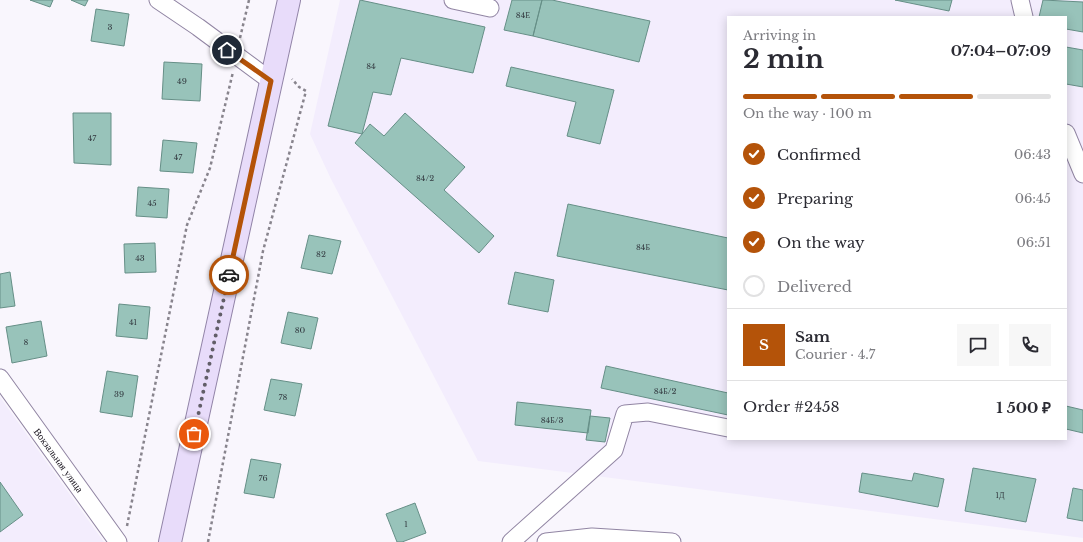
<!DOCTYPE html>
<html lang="en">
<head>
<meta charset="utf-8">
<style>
  :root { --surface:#fff; --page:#f7f7f7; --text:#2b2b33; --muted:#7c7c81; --line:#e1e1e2; --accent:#b45309 }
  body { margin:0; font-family:"Libre Baskerville",serif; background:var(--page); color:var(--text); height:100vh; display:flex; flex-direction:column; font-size:15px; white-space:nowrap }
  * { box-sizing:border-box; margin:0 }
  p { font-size:13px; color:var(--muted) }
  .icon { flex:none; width:22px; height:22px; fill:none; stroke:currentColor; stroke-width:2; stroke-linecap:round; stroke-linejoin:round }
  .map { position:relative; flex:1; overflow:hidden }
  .panel { position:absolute; left:727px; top:16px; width:340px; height:424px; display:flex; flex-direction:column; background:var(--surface); border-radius:0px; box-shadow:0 2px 10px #0003 }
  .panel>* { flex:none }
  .pin { position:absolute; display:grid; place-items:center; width:34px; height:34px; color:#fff; margin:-17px; border:2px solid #fff; border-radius:50%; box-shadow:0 1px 4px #0007 }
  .courier { position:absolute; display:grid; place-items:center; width:40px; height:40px; margin:-20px; border:3px solid #b45309; border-radius:50%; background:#fff; color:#222; box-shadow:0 1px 5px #0007 }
  .summary em { font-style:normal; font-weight:700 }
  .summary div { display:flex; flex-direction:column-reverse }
  .summary { display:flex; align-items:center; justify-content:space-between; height:68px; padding:0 16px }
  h1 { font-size:26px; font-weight:700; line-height:30px }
  .bar { display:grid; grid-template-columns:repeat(4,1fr); gap:6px 4px; align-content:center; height:48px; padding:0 16px }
  .bar i { height:5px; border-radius:3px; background:var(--line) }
  .bar .active { background:var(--accent) }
  .bar p { grid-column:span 4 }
  .line { display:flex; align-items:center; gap:10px; padding:0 16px; border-top:1px solid var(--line) }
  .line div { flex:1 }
  .round { display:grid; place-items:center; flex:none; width:42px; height:42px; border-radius:0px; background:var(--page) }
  ol { padding:0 16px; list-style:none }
  li { display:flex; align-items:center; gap:12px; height:44px }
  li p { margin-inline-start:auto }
  li .icon { padding:4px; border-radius:50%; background:var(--accent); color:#fff; stroke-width:4 }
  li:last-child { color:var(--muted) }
  li i { width:22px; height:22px; border:2px solid var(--line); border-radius:50% }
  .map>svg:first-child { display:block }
  .built { fill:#f3edfd; fill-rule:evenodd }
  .building { fill:#98c3ba; stroke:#668f87 }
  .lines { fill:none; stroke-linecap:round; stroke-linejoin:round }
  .minor-casing { stroke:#9185a3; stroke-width:19 }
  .major-casing { stroke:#9284a8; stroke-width:24 }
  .path { stroke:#88848d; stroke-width:2.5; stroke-dasharray:3 3; stroke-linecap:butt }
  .minor { stroke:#fff; stroke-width:17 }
  .major { stroke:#e8dcfa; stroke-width:22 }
  .done { stroke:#625e68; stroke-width:4; stroke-dasharray:0 7.2 }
  .route { stroke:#b45309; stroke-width:5 }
  .labels { text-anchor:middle; stroke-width:4; stroke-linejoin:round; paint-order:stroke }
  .number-label { font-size:8px; fill:#333a40 }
  .street-label { font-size:10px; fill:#110c17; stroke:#fff }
</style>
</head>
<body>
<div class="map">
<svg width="1083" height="542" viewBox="0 0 1083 542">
  <rect width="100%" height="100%" fill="#f9f6fd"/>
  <!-- built -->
  <path class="built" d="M340 0H1083V538L478 461 331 179 310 134ZM728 17H1066V439H728Z
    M0 397 104 542H0Z"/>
  <!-- building -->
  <path class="building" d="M30 0H53L50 7Z
    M71 0H88L85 6Z
    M360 0 485 27 473 73 401 58 391 95 373 92 362 134 328 126Z
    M512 0H542L533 36 504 30Z
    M542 0H552L650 21 639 62 533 36Z
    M895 0H952L949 11Z
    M1043 0 1083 2V32L1066 29V17H1039Z
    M96 9 129 14 124 46 91 41Z
    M1066 47 1083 50V87L1066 84Z
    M164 62 202 64 200 101 162 99Z
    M511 67 614 90 600 144 567 136 576 102 506 86Z
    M73 113H111V165L74 163Z
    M405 113 465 167 444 190 494 236 479 253 355 143 370 124 384 136Z
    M163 140 197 143 193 173 160 171Z
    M138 187 169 189 167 218 136 216Z
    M568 204 728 238V290L557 256Z
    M309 235 341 241 332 274 301 268Z
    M155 243 156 272 125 273 124 244Z
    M10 272 15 306 0 308V274Z
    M515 272 554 280 548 312 508 304Z
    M119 304 150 307 147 339 116 336Z
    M288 312 318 318 311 349 281 343Z
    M41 321 47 356 12 363 6 327Z
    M606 366 728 393V415L601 388Z
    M107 371 138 376 132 417 100 412Z
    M271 379 302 384 295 416 264 410Z
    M517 402 591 410 588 433 515 425Z
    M1066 406 1083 410V433L1066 429Z
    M590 416 610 418 605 442 586 440Z
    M251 459 281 464 274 498 244 493Z
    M973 468 1036 479 1026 522 965 511Z
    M862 473 912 481 914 473 944 479 938 507 859 492Z
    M0 482 23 515 0 532Z
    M1073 488 1083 490V521L1067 518Z
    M415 503 426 533 402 542H397L386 514Z"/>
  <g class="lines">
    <defs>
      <path id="minor" d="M158 0 198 27 271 81
        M453 0 490 8
        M1020 0 1024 17
        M1066 133 1083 174
        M0 378 118 542
        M511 542 614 450 625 414 648 412 728 428
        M546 542 592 537 672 542"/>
      <path id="major" d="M170 542 289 0"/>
    </defs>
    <!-- minor casing -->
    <use href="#minor" class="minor-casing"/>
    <!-- major casing -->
    <use href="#major" class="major-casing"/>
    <!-- path -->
    <path class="path" d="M240 38 249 0
      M127 526 187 225 210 168 233 72
      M208 542 263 251 306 91 299 87 292 79"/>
    <!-- minor -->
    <use href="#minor" class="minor"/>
    <!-- major -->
    <use href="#major" class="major"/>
  </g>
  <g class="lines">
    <!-- done -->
    <path class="done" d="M194 434 229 275"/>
    <!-- route -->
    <path class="route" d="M227 50 271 81 229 275"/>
  </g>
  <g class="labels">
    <!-- number labels -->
    <g class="number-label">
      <text x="523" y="18">84Е</text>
      <text x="110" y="30">3</text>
      <text x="371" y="69">84</text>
      <text x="182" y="84">49</text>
      <text x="92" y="141">47</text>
      <text x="178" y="160">47</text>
      <text x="425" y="181">84/2</text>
      <text x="152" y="206">45</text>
      <text x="643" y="250">84Б</text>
      <text x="321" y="257">82</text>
      <text x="140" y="261">43</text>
      <text x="133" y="325">41</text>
      <text x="300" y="333">80</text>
      <text x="26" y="345">8</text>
      <text x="665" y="394">84Б/2</text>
      <text x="119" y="397">39</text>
      <text x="283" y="400">78</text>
      <text x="552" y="423">84Б/3</text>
      <text x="263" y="481">76</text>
      <text x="1000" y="498">1Д</text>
      <text x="406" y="527">1</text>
    </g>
    <!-- street labels -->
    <g class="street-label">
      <text transform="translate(59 460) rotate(54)" y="4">Вокзальная улица</text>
    </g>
  </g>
</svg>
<div class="pin" style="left:194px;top:434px;background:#ea580c"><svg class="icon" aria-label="bag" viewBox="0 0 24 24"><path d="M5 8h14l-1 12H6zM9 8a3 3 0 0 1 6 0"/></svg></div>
<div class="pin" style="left:227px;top:50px;background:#1f2937"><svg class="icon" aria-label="home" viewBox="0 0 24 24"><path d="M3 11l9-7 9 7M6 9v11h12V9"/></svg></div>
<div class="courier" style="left:229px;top:275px"><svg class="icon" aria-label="car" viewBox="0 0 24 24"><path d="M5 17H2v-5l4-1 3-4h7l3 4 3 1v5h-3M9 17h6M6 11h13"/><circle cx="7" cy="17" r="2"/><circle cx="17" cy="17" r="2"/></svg></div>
<section class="panel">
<div class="summary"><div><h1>2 min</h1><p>Arriving in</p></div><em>07:04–07:09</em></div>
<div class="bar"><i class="active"></i><i class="active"></i><i class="active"></i><i></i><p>On the way · 100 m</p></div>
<ol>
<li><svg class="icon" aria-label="check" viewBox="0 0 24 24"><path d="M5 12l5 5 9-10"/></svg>Confirmed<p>06:43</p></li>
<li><svg class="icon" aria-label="check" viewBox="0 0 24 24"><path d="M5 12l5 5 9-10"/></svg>Preparing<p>06:45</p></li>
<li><svg class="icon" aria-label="check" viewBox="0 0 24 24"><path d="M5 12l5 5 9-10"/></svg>On the way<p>06:51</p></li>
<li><i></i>Delivered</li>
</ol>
<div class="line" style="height:72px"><b class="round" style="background:var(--accent);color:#fff">S</b><div><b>Sam</b><p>Courier · 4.7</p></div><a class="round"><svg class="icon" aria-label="chat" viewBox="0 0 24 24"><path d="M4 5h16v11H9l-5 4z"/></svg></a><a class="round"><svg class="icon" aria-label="phone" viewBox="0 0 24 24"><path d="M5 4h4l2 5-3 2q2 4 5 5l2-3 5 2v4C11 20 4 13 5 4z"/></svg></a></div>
<div class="line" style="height:52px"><div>Order #2458</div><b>1 500 ₽</b></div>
</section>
</div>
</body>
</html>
